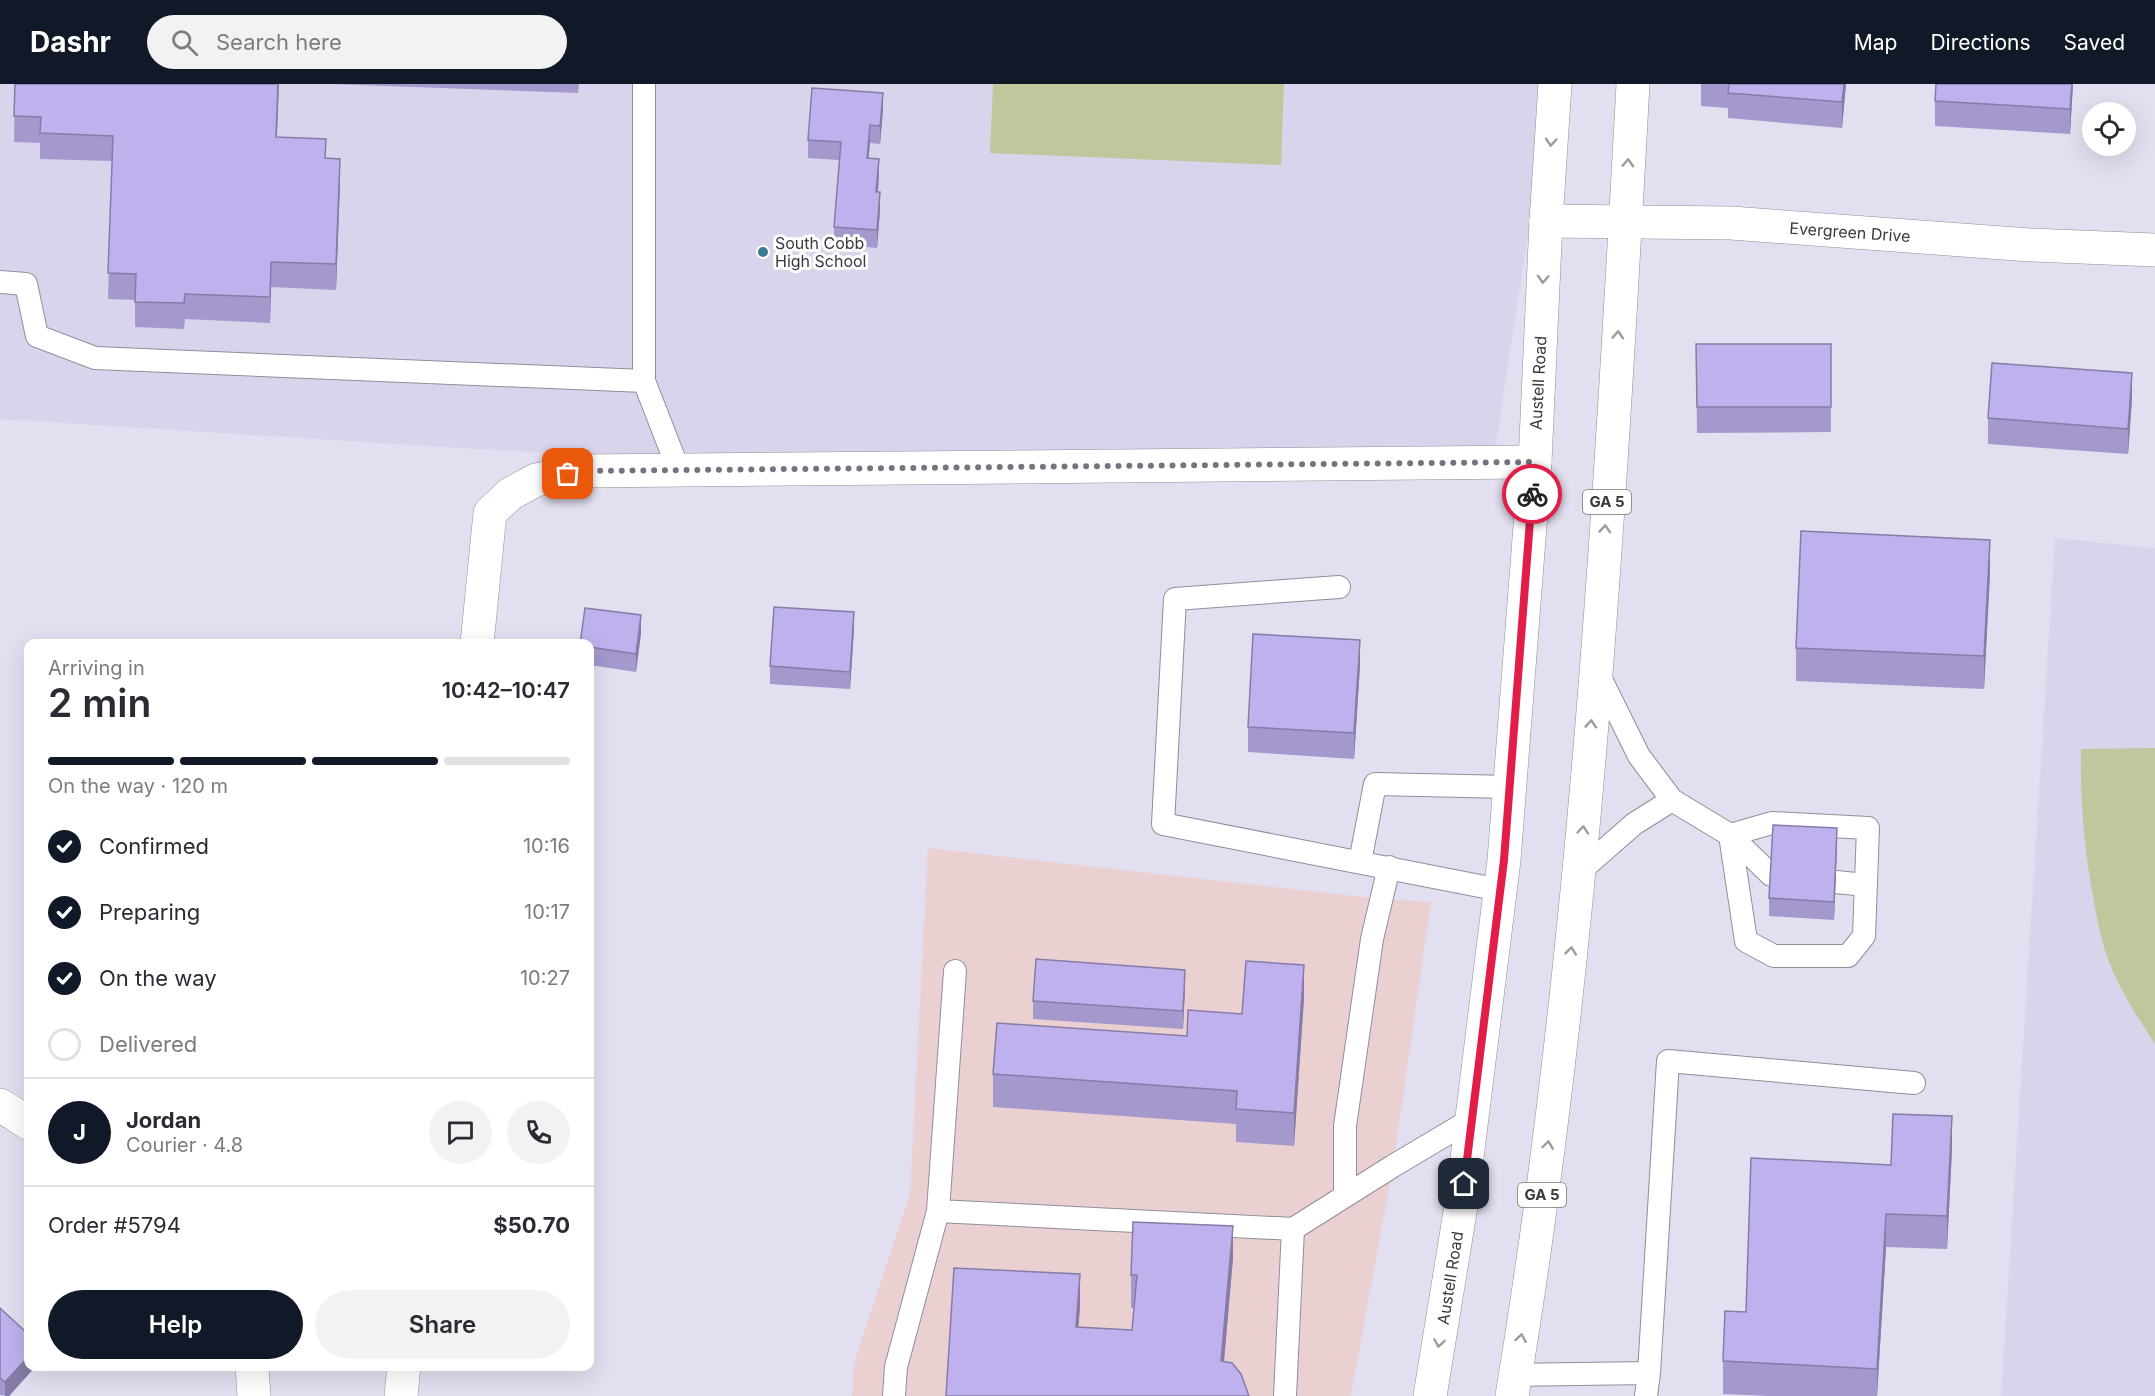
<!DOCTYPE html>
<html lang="en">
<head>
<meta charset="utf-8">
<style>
  :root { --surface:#fff; --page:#f2f2f3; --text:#2b2b33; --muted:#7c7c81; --line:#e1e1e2; --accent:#111827 }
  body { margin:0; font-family:Inter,sans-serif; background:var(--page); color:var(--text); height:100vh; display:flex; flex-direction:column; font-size:22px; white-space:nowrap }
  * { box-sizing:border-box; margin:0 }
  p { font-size:20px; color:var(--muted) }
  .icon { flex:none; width:33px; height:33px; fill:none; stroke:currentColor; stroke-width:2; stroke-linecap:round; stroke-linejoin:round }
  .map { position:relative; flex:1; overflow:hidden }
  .panel { position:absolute; left:24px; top:555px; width:570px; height:732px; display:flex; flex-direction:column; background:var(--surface); border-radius:12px; box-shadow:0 6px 24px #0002 }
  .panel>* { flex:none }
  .buttons { position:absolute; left:2082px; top:18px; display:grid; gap:12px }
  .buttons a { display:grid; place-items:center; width:54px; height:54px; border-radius:50%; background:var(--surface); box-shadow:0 6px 24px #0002; font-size:30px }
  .pin { position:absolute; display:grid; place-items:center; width:51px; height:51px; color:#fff; margin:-26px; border-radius:12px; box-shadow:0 3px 9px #0006 }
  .courier { position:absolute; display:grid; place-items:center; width:60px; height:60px; margin:-30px; border:4px solid #e11d48; border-radius:50%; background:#fff; color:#222; box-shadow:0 2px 8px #0007 }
  .headline em { font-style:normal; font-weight:600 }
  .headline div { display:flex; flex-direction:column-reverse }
  .headline { display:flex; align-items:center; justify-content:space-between; height:102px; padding:0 24px }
  h1 { font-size:39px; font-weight:600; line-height:45px }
  .bar { display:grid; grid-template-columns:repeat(4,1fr); gap:9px 6px; align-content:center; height:72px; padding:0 24px }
  .bar i { height:8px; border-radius:4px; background:var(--line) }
  .bar .on { background:var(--accent) }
  .bar p { grid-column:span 4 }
  .line { display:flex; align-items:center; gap:15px; padding:0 24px; border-top:2px solid var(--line) }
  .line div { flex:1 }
  .round { display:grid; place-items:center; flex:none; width:63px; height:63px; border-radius:32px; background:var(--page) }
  ol { padding:0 24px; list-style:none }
  li { display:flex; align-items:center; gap:18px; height:66px }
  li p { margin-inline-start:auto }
  li .icon { padding:6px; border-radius:50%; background:var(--accent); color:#fff; stroke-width:4 }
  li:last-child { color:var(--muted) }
  li i { width:33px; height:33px; border:3px solid var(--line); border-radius:50% }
  .primary-button { display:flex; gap:12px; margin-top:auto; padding:12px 24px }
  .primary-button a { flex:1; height:69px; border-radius:36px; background:var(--accent); color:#fff; font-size:24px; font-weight:600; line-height:69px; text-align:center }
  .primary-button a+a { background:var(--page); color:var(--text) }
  header { display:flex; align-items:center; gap:36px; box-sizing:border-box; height:84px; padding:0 30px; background:var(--accent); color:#fff }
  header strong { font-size:28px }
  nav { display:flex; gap:33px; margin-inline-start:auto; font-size:21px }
  .search { width:420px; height:54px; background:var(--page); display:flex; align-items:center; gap:15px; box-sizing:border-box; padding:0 21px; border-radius:33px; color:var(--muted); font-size:22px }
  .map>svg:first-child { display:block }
  .commercial { fill:#ebd0d2 }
  .built { fill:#d9d4ec }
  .green { fill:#c1c69c }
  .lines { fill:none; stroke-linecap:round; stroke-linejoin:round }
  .lane-casing { stroke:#908d9c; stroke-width:24 }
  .street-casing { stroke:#908d9c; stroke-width:34 }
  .primary-casing { stroke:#908d9c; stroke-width:34 }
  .lane { stroke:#fff; stroke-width:22 }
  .street { stroke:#fff; stroke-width:33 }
  .primary { stroke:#fff; stroke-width:33 }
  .wall { fill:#a498cd }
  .shaded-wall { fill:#867ca7 }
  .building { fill:#bfb1ee; stroke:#867ca7; stroke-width:1.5 }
  .oneway { stroke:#9c9c9f }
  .done { stroke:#75737d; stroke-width:6; stroke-dasharray:0 10.8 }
  .route { stroke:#e11d48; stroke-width:8 }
  .poi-dot { fill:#3a7a8e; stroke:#fff; stroke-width:2 }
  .labels { text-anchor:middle; stroke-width:6; stroke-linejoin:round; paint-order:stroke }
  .shield { fill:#fff; stroke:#757479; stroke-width:1.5 }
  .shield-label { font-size:15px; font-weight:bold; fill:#3a393f }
  .street-label { font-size:16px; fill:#3a393f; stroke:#fff }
  .poi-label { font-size:16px; fill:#3a393f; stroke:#fff; text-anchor:start }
</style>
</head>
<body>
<header>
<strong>Dashr</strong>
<div class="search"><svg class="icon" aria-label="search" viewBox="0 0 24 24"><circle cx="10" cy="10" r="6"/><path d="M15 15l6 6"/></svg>Search here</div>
<nav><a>Map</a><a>Directions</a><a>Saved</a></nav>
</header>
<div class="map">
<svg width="2155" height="1312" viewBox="0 0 2155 1312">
  <rect width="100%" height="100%" fill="#e2dff0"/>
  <!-- commercial -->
  <path class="commercial" d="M928 764 1381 815 1431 818 1393 1082 1351 1312H852L854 1279 910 1110Z"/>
  <!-- built -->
  <path class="built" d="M0 0H1551L1492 386 1051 393 459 364 0 335Z
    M2055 454 2155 464V1312H2001Z"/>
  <!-- green -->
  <path class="green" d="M993 0H1284L1281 81 990 69Z
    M2155 664V960C2138 934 2121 908 2110 880 2101 859 2097 834 2093 812 2084 763 2080 715 2081 665Z"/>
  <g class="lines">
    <defs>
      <path id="lane" d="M0 198 26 200 37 252 95 274 644 297 679 387
        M644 297V0
        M1339 503 1175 515 1163 740 1500 806
        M1597 587 1639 672 1672 716 1730 751 1771 791
        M1772 739 1868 744 1864 852 1848 872H1774L1746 857 1730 751Z
        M1360 778 1375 700 1510 703
        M1578 789 1634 740 1672 716
        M1836 798 1866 801
        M955 887 938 1127 1293 1145 1285 1312
        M1345 1112V1042L1372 855 1389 783
        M1293 1145 1393 1082 1472 1035
        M1649 1289 1668 977 1914 999
        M1515 1291 1649 1289 1646 1312
        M894 1312 896 1283 938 1127"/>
      <path id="street" d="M1546 137 1731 139 2030 161 2155 166
        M477 560 490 429 510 410 536 396 585 387 1535 378
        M0 1021 28 1039
        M252 1282 254 1312
        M401 1312 404 1282"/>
      <path id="primary" d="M1430 1312 1461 1122 1504 776 1535 378 1546 137 1555 0
        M1512 1312C1584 878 1609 439 1633 0"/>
    </defs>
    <!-- lane casing -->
    <use href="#lane" class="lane-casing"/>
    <!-- street casing -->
    <use href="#street" class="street-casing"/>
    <!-- primary casing -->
    <use href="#primary" class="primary-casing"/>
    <!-- lane -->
    <use href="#lane" class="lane"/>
    <!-- street -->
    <use href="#street" class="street"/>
    <!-- primary -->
    <use href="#primary" class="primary"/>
  </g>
  <!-- wall -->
  <path class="wall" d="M15 0 277 53 326 74 340 100 336 206 271 203 270 239 185 235 184 245 135 243V216L108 215 112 77 40 75V59L14 58Z
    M332 0H579L578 9Z
    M1701 0H1846L1842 44 1728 34V24L1701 22Z
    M2073 0 2070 50 1935 42V17Z
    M883 26 880 60 870 59 868 74 879 92 878 108 880 126 877 164 834 160V143L839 76 808 74V56Z
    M1696 260H1831V348L1697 349Z
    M2132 315 2128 370 1988 360V334Z
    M1990 489 1984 605 1796 597V564Z
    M854 545 850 605 770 600V582Z
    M641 549 636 588 590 581V560Z
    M1360 582 1354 675 1248 668V643Z
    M1837 762 1834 836 1769 832V814Z
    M1185 903 1183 945 1033 935V917Z
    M1304 914 1294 1062 1236 1058V1040L993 1023V990L1187 952 1242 930Z
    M1952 1065 1947 1165 1886 1163 1877 1312H1769L1723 1310V1277L1746 1228 1891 1081Z
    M1233 1174 1224 1278 946 1312 1080 1223 1078 1243 1132 1246 1134 1224H1131V1191Z
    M0 1224 28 1282H36L9 1312 0 1311Z"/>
  <!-- shaded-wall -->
  <path class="shaded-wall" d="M278 0H279L276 79V53Z
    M1844 0H1846L1842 44V18Z
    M2072 0H2073L2070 50V25Z
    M883 9V26L880 60V42Z
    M870 41V59L867 91V74Z
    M340 75V100L336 206V180Z
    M879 75V92L876 126V108Z
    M880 108V126L877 164V146Z
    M271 178V203L270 239V213Z
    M2132 289V315L2128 370V345Z
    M1990 456V489L1984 605V572Z
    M854 528V545L850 605V588Z
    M641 531V549L636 588V570Z
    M1360 556V582L1354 675V649Z
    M1837 744V762L1834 836V818Z
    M1304 881V914L1294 1062V1029Z
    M1185 886V903L1183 945V927Z
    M1952 1032V1065L1947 1165V1132Z
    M1886 1130V1163L1877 1312V1285Z
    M1233 1142V1174L1221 1310V1277Z
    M1080 1190V1223L1076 1275V1243Z
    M28 1273V1282H36L9 1312H5V1298Z"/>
  <!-- building -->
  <path class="building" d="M15 0H278L276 53 326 55 325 74 340 75 336 180 271 178 270 213 185 210 184 219 135 218 136 190 108 189 113 52 40 49 41 33 14 32Z
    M1729 0H1844L1842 18 1728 9Z
    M1936 0H2072L2070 25 1935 17Z
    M812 4 883 9 880 42 870 41 867 74 879 75 876 108H880L877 146 834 143 841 58 808 56Z
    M1696 260H1831V323H1697Z
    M1992 279 2132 289 2128 345 1988 334Z
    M1801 447 1990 456 1984 572 1796 564Z
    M774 523 854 528 850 588 770 582Z
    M585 524 641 531 636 570 590 563V560H580Z
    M1253 550 1360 556 1354 649 1248 643Z
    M1773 741 1837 744 1834 818 1769 814Z
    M1036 875 1185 886 1183 927 1033 917Z
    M1246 877 1304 881 1294 1029 1236 1025 1237 1007 993 990 997 939 1187 952 1188 926 1242 930Z
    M1893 1030 1952 1032 1947 1132 1886 1130 1877 1285 1723 1277 1725 1227 1746 1228 1751 1074 1891 1081Z
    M1133 1138 1233 1142 1221 1277 1232 1279 1241 1290 1249 1312H946L954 1184 1080 1190 1076 1243 1132 1246 1137 1191H1131Z
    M0 1224 28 1250V1273L5 1298 0 1294Z"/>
  <!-- one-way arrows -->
  <defs><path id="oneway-chevron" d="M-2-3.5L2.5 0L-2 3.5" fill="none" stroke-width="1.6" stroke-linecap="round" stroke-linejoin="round" transform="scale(1.5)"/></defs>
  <g class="oneway">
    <use href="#oneway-chevron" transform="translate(1551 58) rotate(94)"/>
    <use href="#oneway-chevron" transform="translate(1628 79) rotate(-87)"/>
    <use href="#oneway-chevron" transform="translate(1543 195) rotate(93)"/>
    <use href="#oneway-chevron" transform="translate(1618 251) rotate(-86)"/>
    <use href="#oneway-chevron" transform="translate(1605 445) rotate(-86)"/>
    <use href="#oneway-chevron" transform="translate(1591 640) rotate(-86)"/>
    <use href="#oneway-chevron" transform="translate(1583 746) rotate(-85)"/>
    <use href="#oneway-chevron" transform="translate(1571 867) rotate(-84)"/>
    <use href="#oneway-chevron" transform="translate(1548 1061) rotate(-82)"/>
    <use href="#oneway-chevron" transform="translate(1521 1254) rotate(-80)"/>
    <use href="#oneway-chevron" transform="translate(1439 1259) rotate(99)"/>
  </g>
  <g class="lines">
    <!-- done -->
    <path class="done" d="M568 390 585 387 1535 378 1532 410"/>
    <!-- route -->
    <path class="route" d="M1464 1100 1504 776 1532 410"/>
  </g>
  <!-- markers -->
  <circle class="poi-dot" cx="763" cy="168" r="6"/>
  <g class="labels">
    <!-- shield labels -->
    <g class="shield">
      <rect x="1583" y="406" width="48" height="24" rx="4.5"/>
      <rect x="1518" y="1099" width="48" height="24" rx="4.5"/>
    </g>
    <g class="shield-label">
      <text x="1607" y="423">GA 5</text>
      <text x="1542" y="1116">GA 5</text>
    </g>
    <!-- street labels -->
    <g class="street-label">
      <text transform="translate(1850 148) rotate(4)" y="6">Evergreen Drive</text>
      <text transform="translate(1538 299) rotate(-87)" y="6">Austell Road</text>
      <text transform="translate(1450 1194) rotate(-81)" y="6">Austell Road</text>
    </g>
    <!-- poi labels -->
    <g class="poi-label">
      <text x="775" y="165">South Cobb<tspan x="775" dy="18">High School</tspan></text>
    </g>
  </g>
</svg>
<div class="buttons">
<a><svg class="icon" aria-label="locate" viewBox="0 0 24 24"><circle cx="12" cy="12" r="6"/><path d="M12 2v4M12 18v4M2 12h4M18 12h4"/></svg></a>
</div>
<div class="pin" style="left:568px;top:390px;background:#ea580c"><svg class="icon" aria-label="bag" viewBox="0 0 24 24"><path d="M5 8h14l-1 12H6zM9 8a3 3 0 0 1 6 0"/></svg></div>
<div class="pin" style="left:1464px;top:1100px;background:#1f2937"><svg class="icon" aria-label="home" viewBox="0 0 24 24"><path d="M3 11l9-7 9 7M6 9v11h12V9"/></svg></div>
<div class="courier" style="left:1532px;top:410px"><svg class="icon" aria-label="bike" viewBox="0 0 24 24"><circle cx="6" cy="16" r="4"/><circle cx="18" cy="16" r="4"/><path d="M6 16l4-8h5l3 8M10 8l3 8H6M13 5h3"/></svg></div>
<section class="panel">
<div class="headline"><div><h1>2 min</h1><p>Arriving in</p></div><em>10:42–10:47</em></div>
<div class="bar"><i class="on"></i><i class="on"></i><i class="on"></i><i></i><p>On the way · 120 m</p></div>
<ol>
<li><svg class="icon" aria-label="check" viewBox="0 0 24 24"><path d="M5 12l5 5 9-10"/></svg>Confirmed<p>10:16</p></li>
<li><svg class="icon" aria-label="check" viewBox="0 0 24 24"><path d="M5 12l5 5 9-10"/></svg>Preparing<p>10:17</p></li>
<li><svg class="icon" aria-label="check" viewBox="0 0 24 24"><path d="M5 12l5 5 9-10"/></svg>On the way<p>10:27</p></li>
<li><i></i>Delivered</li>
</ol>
<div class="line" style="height:108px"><b class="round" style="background:var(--accent);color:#fff">J</b><div><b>Jordan</b><p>Courier · 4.8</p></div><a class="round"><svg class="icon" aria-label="chat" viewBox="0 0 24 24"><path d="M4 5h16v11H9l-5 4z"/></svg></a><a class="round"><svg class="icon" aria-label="phone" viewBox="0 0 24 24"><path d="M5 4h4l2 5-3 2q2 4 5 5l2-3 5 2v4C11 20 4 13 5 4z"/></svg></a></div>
<div class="line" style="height:78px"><div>Order #5794</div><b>$50.70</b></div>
<div class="primary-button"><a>Help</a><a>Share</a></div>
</section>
</div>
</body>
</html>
